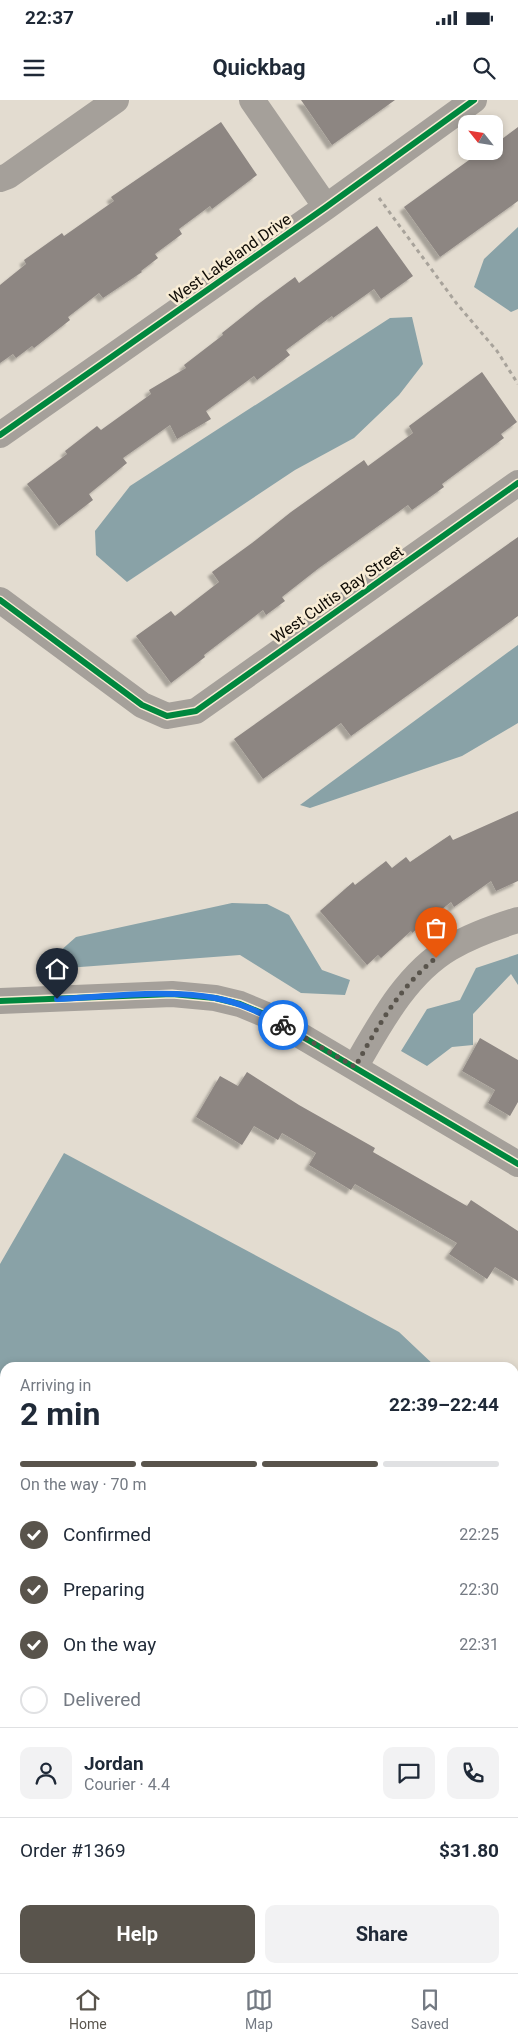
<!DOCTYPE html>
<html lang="en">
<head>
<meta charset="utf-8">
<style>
  :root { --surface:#fff; --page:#f2f2f3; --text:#1f2937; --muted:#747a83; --line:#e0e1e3; --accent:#59544c }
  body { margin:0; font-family:Roboto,sans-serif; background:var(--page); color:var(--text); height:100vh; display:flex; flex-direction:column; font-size:19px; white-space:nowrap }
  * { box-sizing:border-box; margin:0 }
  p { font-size:16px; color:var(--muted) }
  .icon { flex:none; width:28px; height:28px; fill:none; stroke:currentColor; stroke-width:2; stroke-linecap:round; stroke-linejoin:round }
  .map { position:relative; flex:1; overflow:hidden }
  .drawer { position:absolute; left:0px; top:1262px; width:519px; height:611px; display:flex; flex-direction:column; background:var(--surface); border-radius:15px 15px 0 0; box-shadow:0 2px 8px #0003 }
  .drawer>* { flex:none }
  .needle { width:32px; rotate:300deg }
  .buttons { position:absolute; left:458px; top:15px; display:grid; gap:10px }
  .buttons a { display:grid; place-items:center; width:45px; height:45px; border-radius:10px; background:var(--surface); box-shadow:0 2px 8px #0003; font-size:25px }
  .pin { position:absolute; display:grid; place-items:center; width:42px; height:42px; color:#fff; margin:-51px -21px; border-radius:50% 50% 50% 0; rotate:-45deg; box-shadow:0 0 5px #0007 }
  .pin .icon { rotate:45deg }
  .courier { position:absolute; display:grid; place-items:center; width:50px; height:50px; margin:-25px; border:4px solid #1a73e8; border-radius:50%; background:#fff; color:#222; box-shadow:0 1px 6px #0007 }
  .overview em { font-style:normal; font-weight:700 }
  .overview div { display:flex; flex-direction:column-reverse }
  .overview { display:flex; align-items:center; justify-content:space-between; height:85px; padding:0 20px }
  h1 { font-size:32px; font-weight:700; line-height:38px }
  .bar { display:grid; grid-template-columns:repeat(4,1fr); gap:8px 5px; align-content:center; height:60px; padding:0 20px }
  .bar i { height:6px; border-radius:4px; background:var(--line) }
  .bar .on { background:var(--accent) }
  .bar p { grid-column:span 4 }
  .line { display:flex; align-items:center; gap:12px; padding:0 20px; border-top:1px solid var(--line) }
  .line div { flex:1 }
  .round { display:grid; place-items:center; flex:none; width:52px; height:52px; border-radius:10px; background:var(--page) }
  ol { padding:0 20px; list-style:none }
  li { display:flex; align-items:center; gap:15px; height:55px }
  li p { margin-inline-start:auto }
  li .icon { padding:5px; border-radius:50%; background:var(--accent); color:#fff; stroke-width:4 }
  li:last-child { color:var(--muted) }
  li i { width:28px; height:28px; border:2px solid var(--line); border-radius:50% }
  .action { display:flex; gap:10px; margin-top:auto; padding:10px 20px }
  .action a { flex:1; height:58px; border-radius:10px; background:var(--accent); color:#fff; font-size:20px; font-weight:700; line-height:58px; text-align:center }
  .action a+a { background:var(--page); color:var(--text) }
  .status { display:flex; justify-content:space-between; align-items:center; height:35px; padding:0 25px; background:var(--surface); direction:ltr }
  .status svg { height:14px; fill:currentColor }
  header { display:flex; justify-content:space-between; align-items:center; height:65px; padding:0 20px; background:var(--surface); font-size:22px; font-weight:700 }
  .tab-bar { display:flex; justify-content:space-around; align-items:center; height:70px; border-top:1px solid var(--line); background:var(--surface); font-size:14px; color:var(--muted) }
  .tab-bar a { display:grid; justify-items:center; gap:2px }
  .tab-bar .on { color:var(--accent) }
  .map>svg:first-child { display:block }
  .water { fill:#89a2a7 }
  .building { fill:#8d8682; filter:url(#shadow) }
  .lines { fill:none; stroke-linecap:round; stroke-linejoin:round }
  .path { stroke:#a8a39b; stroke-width:3; stroke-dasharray:4 4; stroke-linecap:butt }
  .minor { stroke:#a5a09a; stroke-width:26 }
  .cycleway-casing { stroke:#f8ecd5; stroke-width:9 }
  .cycleway { stroke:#00873e; stroke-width:6 }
  .done { stroke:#59544c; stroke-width:5; stroke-dasharray:0 9 }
  .route { stroke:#1a73e8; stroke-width:6 }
  .labels { text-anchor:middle; stroke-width:5; stroke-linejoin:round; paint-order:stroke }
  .street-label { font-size:16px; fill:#0f0b05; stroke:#f8ecd5 }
</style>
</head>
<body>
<div class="status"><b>22:37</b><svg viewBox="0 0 49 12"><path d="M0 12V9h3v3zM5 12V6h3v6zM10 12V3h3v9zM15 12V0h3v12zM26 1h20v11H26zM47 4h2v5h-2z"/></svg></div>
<header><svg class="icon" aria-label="menu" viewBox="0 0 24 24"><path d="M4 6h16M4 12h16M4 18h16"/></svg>Quickbag<svg class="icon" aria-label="search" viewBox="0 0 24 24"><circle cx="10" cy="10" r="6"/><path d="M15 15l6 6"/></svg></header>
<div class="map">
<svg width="518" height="1873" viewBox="0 0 518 1873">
  <defs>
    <filter id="shadow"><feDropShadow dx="-4.5" dy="4.5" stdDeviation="1" flood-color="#0004"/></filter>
  </defs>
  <rect width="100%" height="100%" fill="#e3dcd0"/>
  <!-- water -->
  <path class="water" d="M518 127V209L511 212 474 187 484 159Z
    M412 217 423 264 399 295 354 338 295 370 127 482 96 455 95 431 130 386 390 218Z
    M518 545V623L462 656 310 708 300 705Z
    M232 803 267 804 289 815 322 870 350 880 345 895 301 893 240 855 67 868 59 852 76 837Z
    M518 854V885L511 874 473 914V945L452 947 427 966 401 951 427 909 460 900 476 868Z
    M64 1053 399 1232 436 1267 5 1268V1869H103L87 1873H0V1164Z
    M514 1327 518 1329V1408L514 1414Z"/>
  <!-- building -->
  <path class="building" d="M301 0H395L332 45Z
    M221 22 257 75 212 109 210 106 179 129 182 134 155 154 158 158 141 171 142 172 103 198 99 193 68 217 70 220 34 248 32 246 16 258 13 254 0 263V185L26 164 24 160 62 133 64 136 114 101 111 97Z
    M518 27V101L440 157 404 107 476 55 477 57 485 51H494V45Z
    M377 126 413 176 381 199 374 189 333 218 332 216 286 250 290 255 257 280 254 276 206 311 211 319 177 339 170 325 123 358 127 363 89 394 93 400 59 426 27 384 67 354 65 351 97 326 101 330 151 294 149 290 186 268 184 265 223 235 222 233 261 202 295 177 299 183Z
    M482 272 517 322 501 334 504 338 442 384 444 387 412 410 408 405 319 468 282 497 285 501 266 515 263 510 204 555 205 557 171 583 136 536 171 511 175 516 219 482 212 472 252 443 291 412 364 360 368 366 413 333 409 326Z
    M518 437V516L351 636 341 623 263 679 234 639Z
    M518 711V781L496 791 491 781 454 807 451 802 412 833 411 831 381 858 378 855 367 865 320 811 353 782 355 785 386 761 392 768 406 757 410 762 450 735 453 740Z
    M480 938 518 960V1002L510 1016 488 1003 495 990 462 971Z
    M247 972 299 1005 375 1048 373 1052 467 1106 471 1100 518 1131V1181L495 1167 487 1179 449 1154 457 1143 355 1084 351 1090 309 1065 316 1053 282 1033 278 1040 254 1026 242 1045 196 1017 220 976 238 986Z"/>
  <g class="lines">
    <!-- path -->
    <path class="path" d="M379 98 457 204 497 251 518 284"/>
    <!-- minor -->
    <path class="minor" d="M252 0 326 107
      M0 79 8 76 116 0
      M0 335 326 107 474 0
      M0 500 142 605 167 616 196 611 518 383
      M0 901 172 894 215 898 240 904 264 914 518 1064
      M355 967C380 924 406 874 450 848 472 835 495 827 518 820"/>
    <defs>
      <path id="cycleway" d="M0 335 326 107 474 0
        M0 500 142 605 167 616 196 611 518 383
        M0 901 172 894 215 898 240 904 264 914 518 1064"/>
    </defs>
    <!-- cycleway casing -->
    <use href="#cycleway" class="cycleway-casing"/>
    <!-- cycleway -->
    <use href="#cycleway" class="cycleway"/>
  </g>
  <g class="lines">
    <!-- done -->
    <path class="done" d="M283 925 355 967C377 928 400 886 436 858"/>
    <!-- route -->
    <path class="route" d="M57 899C107 897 167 889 215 898 239 902 261 913 283 925"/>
  </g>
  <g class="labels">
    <!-- street labels -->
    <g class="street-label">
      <text transform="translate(230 158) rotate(-35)" y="6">West Lakeland Drive</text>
      <text transform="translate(337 494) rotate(-35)" y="6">West Cultis Bay Street</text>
    </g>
  </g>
</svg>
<div class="buttons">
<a><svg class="needle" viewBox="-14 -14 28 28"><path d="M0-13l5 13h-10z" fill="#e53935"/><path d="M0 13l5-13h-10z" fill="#747a83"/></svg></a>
</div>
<div class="pin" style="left:436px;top:858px;background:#ea580c"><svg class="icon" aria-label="bag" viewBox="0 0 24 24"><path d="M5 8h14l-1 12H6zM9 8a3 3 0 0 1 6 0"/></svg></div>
<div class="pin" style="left:57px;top:899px;background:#1f2937"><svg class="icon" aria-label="home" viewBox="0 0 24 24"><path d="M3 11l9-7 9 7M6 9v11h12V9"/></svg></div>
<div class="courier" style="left:283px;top:925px"><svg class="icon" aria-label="bike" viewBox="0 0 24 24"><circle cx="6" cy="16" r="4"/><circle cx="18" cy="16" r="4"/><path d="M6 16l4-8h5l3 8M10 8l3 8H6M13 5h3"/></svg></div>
<section class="drawer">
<div class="overview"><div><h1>2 min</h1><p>Arriving in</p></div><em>22:39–22:44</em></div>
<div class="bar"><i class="on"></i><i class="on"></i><i class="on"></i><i></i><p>On the way · 70 m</p></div>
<ol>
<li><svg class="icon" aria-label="check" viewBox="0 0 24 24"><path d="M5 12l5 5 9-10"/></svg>Confirmed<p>22:25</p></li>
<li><svg class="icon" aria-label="check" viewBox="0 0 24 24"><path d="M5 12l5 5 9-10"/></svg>Preparing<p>22:30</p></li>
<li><svg class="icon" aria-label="check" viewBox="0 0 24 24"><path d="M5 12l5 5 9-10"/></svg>On the way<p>22:31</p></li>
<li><i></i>Delivered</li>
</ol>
<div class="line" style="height:90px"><a class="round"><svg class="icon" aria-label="person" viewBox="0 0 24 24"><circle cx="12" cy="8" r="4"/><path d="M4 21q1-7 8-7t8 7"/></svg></a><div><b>Jordan</b><p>Courier · 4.4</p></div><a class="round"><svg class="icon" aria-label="chat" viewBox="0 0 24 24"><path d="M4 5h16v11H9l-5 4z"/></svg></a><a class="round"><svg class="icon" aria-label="phone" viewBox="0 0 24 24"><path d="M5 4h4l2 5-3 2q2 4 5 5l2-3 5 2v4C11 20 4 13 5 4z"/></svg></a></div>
<div class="line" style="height:65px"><div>Order #1369</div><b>$31.80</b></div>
<div class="action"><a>Help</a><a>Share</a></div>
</section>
</div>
<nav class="tab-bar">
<a class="on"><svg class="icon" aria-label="home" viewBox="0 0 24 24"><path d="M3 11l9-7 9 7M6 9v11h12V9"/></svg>Home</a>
<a><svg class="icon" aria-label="map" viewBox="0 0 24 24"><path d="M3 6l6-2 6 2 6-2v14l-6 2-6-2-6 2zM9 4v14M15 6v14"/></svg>Map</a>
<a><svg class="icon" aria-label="saved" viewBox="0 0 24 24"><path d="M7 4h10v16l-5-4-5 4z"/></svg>Saved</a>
</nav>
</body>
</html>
